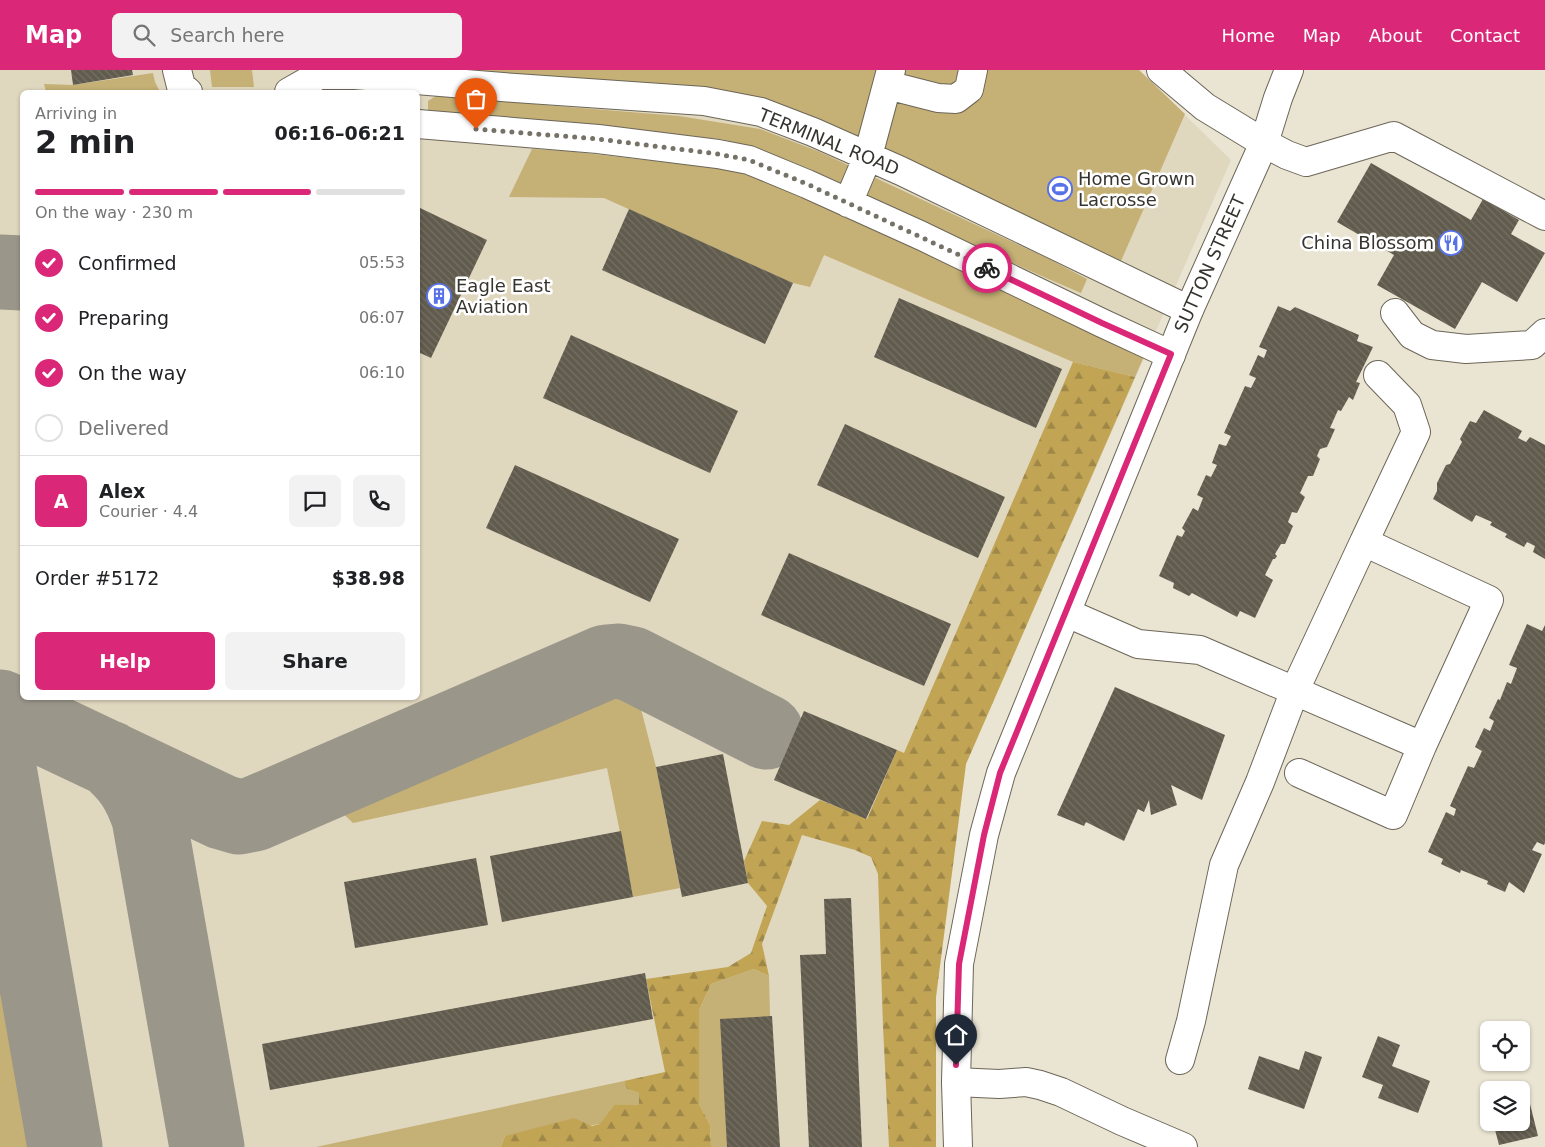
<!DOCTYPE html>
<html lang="en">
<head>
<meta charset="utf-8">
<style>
  :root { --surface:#fff; --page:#f2f2f2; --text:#202124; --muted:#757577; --line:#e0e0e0; --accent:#db2777 }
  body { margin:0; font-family:"DejaVu Sans",sans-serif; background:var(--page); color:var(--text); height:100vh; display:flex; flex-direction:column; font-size:19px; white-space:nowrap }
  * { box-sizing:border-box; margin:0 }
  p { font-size:16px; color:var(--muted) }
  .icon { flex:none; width:28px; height:28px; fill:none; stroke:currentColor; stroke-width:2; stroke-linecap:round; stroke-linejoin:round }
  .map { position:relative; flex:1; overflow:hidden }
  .side { position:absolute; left:20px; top:20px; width:400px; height:610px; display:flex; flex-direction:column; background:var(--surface); border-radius:8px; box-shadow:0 1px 4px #0004 }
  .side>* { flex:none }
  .fabs { position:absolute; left:1480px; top:951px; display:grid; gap:10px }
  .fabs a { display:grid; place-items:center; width:50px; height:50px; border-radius:8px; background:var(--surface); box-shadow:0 1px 4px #0004; font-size:25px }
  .pin { position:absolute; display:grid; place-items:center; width:42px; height:42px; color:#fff; margin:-51px -21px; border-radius:50% 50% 50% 0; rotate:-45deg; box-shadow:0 0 5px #0007 }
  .pin .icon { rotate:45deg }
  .courier { position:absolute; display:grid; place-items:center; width:50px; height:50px; margin:-25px; border:4px solid #db2777; border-radius:50%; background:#fff; color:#222; box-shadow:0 1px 6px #0007 }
  .head em { font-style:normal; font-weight:600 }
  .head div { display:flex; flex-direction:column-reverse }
  .head { display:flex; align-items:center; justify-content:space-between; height:85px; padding:0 15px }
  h1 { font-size:32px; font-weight:600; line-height:38px }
  .bar { display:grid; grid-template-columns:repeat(4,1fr); gap:8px 5px; align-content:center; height:60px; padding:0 15px }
  .bar i { height:6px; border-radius:4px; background:var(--line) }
  .bar .current { background:var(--accent) }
  .bar p { grid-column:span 4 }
  .line { display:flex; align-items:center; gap:12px; padding:0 15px; border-top:1px solid var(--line) }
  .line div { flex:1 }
  .round { display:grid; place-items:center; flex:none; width:52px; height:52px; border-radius:8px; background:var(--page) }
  ol { padding:0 15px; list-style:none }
  li { display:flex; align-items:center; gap:15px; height:55px }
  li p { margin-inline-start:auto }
  li .icon { padding:5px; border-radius:50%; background:var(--accent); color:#fff; stroke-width:4 }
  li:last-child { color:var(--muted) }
  li i { width:28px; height:28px; border:2px solid var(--line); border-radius:50% }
  .action { display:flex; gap:10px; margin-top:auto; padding:10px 15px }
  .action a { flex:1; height:58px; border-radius:8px; background:var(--accent); color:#fff; font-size:20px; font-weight:600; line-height:58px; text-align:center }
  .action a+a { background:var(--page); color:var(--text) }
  header { display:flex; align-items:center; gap:30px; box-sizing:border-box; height:70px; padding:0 25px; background:var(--accent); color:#fff }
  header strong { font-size:24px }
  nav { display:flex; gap:28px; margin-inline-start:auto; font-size:18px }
  .search { width:350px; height:45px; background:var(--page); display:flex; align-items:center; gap:12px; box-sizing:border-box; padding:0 18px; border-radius:8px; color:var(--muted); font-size:19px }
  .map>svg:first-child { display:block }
  .built { fill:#e0d7bf; fill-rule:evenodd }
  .grass { fill:#c5b075 }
  .forest { fill:url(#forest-firs) }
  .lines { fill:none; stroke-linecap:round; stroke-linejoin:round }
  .taxiway { stroke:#9a968a; stroke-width:75 }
  .building { fill:url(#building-back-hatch) }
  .minor-casing { stroke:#6c6658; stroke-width:30 }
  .highway-casing { stroke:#6c6658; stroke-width:30 }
  .minor { stroke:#fff; stroke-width:28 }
  .highway { stroke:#fff; stroke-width:28 }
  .done { stroke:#757268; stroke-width:5; stroke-dasharray:0 9 }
  .route { stroke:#db2777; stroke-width:6 }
  .labels { text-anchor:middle; stroke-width:5; stroke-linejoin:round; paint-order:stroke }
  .street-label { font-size:18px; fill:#36342e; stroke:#fff }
  .poi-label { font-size:18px; fill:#36342e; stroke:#fff; text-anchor:start }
</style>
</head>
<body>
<header>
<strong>Map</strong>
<div class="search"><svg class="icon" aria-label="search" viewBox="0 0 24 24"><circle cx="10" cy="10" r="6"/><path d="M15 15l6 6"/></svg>Search here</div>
<nav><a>Home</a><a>Map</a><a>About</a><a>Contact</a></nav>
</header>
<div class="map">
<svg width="1545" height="1077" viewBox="0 0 1545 1077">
  <defs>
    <pattern id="forest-firs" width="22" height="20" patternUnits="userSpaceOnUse" patternTransform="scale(1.25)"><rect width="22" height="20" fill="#c1a555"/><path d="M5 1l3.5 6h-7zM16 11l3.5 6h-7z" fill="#9e8747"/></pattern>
    <pattern id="building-back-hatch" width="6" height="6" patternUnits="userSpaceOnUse" patternTransform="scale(1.25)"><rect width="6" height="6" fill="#605b4d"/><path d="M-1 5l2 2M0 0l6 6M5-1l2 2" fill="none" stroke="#747064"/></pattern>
  </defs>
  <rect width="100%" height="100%" fill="#eae4d3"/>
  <!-- built -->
  <path class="built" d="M0 0H1139L1231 90 966 694 936 927V1077H0ZM22 22H418V628H22Z"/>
  <!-- grass -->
  <path class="grass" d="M210 0H252L254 17H212Z
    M439 0H1139L1185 44 1121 191 813 47 764 29Z
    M153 3 155 12 160 22H46L44 14 73 15Z
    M445 25 544 35 679 46 760 59 820 82 1051 190 1087 209 1081 223C1020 197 960 169 901 141 841 113 786 85 721 69L537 54 428 41V31L436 26Z
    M532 79 567 81 741 101 783 116 1145 284 1135 307 1073 292 824 185 810 217 793 213 604 128 509 127Z
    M614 616 634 626 641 639 656 697 680 818 633 827 607 698 353 753 333 734Z
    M0 893 32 1077H0Z
    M754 899 769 906 770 946 727 1077H711L710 1055 699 1034V940L711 914Z
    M624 1011 627 1019 639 1023V1035H614L601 1054 505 1066 501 1077H316Z"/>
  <!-- forest -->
  <path class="forest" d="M1073 292 1135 307 966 694 936 927V1077H889L883 957 878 804 871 787 855 780 802 765 762 874 769 906 754 899 711 914 699 940V1034L710 1055 711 1077H501L505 1066 574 1048 592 1056 600 1054 614 1035H639V1023L627 1019 624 1011 665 1002 646 909 728 897 751 883 767 836 748 813 744 791 762 751 789 755 820 730 867 749 897 680 904 683Z"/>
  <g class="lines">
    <!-- taxiway -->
    <path class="taxiway" d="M0 202 22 203
      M0 637 222 742 239 747 254 744 606 592 618 591 632 594 766 662
      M109 688C130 706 140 721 149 748L207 1077
      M0 704 65 1077"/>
  </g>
  <!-- building -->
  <path class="building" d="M71 0H132L133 5 73 15Z
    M1371 93 1471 150 1483 129 1519 150 1511 164 1545 183 1517 232 1482 212 1455 259 1377 215 1394 185 1337 152Z
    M418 137 487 170 431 288 418 282Z
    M629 139 793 213 765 274 602 200Z
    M899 228 1062 299 1036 358 874 287Z
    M1278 236 1290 241 1295 237 1359 265 1357 271 1373 277 1356 312 1360 313 1353 330 1349 327 1341 341 1338 340 1330 358 1335 359 1327 377 1320 379 1317 386 1320 389 1313 406H1308L1300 423 1305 427 1297 443 1292 442 1288 452 1293 456 1285 474H1281L1275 484 1277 486 1275 489H1273L1265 505 1273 510 1255 548 1240 541 1237 547 1192 523 1189 526 1173 518 1174 513 1159 506 1177 465 1182 467 1185 461 1182 458 1193 438 1198 441 1203 428 1197 425 1206 405 1211 407 1217 395 1212 393 1219 374 1226 376 1231 366 1224 363 1245 316 1251 318 1256 308 1249 305 1258 285 1264 288 1267 280 1259 277Z
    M571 265 738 341 710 403 543 328Z
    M1484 340 1522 361 1518 368 1526 372 1530 367 1545 375V489L1533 482 1535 476 1527 472 1524 477 1505 467 1507 464 1490 455 1492 452 1476 445 1472 452 1433 429 1437 421V413L1446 395 1450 394 1462 372 1460 369 1470 351 1476 353Z
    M845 354 1005 427 978 488 817 415Z
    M515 395 679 469 650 532 486 458Z
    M789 483 951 554 924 616 761 545Z
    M1527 554 1542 561 1545 555V773L1544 775 1537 772 1532 780 1542 784 1524 823 1509 812 1505 822 1487 814 1488 811 1461 800 1460 803 1441 794 1443 789 1428 782 1446 742 1454 746 1456 739 1450 736 1468 696 1474 698 1482 681 1475 677 1484 658 1490 661 1494 651 1489 648 1498 629 1500 630 1507 612 1511 614 1517 598 1509 595Z
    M1115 617 1225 665 1202 730 1171 715 1177 735 1151 745 1149 730 1144 742 1138 739 1124 771 1086 752 1084 756 1057 745Z
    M804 641 897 680 866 749 774 710Z
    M723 684 748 813 682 827 656 697Z
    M621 761 633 827 502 852 490 786Z
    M476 788 488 855 355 878 344 812Z
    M851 828 862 1077H809L800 885 826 884 824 829Z
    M645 903 653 949 270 1020 262 974Z
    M772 946 780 1077H727L720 949Z
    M1378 966 1400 975 1392 996 1430 1011 1418 1043 1378 1028 1383 1015 1362 1007Z
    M1305 981 1322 987 1304 1039 1248 1019 1259 986 1299 1000Z
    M1529 1030 1538 1066 1499 1075 1493 1052H1521V1032Z"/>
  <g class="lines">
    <defs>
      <path id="minor" d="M177 0 181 16 188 22
        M1161 0 1205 37 1264 73 1287 85 1306 92 1394 66 1545 146
        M887 15 938 28 956 29 969 19 973 0
        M289 22 319 5H355L515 18 704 31 761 42 813 62 901 101 1189 240
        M418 54 598 69 718 84 749 90 807 114 922 166 1102 253 1171 285
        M848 133 868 86 891 0
        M1395 243 1412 265 1432 275 1466 279 1532 275 1545 263
        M1364 472 1416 362 1407 335 1378 305
        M1067 543 1138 574 1200 580 1422 676
        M1180 990 1191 951 1224 795 1260 712 1295 620 1364 472 1489 530 1422 676 1393 745 1299 703
        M956 1012 999 1014 1026 1012 1040 1015 1061 1022 1122 1051 1183 1077"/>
      <path id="highway" d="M958 1077 956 1012 959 894 984 765 1001 703 1189 240 1264 73 1278 28 1289 0"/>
    </defs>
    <!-- minor casing -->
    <use href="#minor" class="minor-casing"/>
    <!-- highway casing -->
    <use href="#highway" class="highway-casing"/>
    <!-- minor -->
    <use href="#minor" class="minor"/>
    <!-- highway -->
    <use href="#highway" class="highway"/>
  </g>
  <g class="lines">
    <!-- done -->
    <path class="done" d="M476 59 598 69 718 84 749 90 807 114 987 198"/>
    <!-- route -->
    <path class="route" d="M956 995 959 894 984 765 1000 703 1171 284 1102 253 987 198"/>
  </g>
  <!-- icons -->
  <defs>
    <symbol id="stadium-ring" viewBox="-11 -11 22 22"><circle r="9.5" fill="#fff" stroke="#5771e7" stroke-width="1.5"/><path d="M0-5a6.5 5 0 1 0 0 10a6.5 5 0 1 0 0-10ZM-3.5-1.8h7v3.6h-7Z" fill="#5771e7"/></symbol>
    <symbol id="restaurant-ring" viewBox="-11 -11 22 22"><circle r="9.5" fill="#fff" stroke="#5771e7" stroke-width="1.5"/><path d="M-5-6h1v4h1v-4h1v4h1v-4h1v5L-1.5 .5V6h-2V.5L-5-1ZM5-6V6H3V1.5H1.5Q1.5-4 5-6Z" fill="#5771e7"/></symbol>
    <symbol id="building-ring" viewBox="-11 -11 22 22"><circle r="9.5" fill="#fff" stroke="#5771e7" stroke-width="1.5"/><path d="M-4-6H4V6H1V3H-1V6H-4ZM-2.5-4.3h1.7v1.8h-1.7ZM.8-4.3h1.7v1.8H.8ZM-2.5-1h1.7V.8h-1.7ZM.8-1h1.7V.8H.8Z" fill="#5771e7"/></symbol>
  </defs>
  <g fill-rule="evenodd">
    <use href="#stadium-ring" x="1046" y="105" width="28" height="28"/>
    <use href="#restaurant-ring" x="1437" y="159" width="28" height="28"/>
    <use href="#building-ring" x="425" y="212" width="28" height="28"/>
  </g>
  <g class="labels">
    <!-- street labels -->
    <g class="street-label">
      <text transform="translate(829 72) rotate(22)" y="6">TERMINAL ROAD</text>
      <text transform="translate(1210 194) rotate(-66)" y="6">SUTTON STREET</text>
    </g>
    <!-- poi labels -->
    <g class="poi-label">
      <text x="1078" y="115">Home Grown<tspan x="1078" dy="21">Lacrosse</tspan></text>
      <text x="1434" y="179" text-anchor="end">China Blossom</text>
      <text x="456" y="222">Eagle East<tspan x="456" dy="21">Aviation</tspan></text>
    </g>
  </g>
</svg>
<div class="fabs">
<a><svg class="icon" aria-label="locate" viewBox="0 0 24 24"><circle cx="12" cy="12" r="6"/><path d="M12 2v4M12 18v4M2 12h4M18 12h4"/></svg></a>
<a><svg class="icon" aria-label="layers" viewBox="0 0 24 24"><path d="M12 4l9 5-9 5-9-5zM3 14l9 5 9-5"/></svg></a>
</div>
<div class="pin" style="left:476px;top:59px;background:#ea580c"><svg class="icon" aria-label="bag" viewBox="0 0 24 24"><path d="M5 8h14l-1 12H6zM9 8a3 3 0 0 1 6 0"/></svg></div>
<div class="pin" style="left:956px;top:995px;background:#1f2937"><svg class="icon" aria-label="home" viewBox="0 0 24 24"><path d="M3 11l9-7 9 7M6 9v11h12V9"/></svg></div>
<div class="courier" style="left:987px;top:198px"><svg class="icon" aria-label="bike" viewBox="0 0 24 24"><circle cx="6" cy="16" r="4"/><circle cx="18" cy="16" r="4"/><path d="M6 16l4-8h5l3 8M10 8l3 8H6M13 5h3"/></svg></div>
<section class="side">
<div class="head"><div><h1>2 min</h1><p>Arriving in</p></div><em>06:16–06:21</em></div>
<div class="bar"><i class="current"></i><i class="current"></i><i class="current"></i><i></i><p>On the way · 230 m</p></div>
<ol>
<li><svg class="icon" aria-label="check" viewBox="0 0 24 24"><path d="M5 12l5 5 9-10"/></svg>Confirmed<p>05:53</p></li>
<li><svg class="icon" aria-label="check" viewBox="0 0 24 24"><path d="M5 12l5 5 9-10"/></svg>Preparing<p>06:07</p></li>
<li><svg class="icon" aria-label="check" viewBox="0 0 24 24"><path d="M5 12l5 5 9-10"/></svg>On the way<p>06:10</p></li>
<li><i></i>Delivered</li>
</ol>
<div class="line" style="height:90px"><b class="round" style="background:var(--accent);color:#fff">A</b><div><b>Alex</b><p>Courier · 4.4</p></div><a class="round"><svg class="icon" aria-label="chat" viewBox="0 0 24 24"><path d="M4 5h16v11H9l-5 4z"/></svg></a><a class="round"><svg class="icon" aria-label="phone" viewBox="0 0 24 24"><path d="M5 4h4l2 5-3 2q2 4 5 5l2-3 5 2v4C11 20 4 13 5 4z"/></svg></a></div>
<div class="line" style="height:65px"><div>Order #5172</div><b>$38.98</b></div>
<div class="action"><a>Help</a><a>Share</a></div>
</section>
</div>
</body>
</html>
